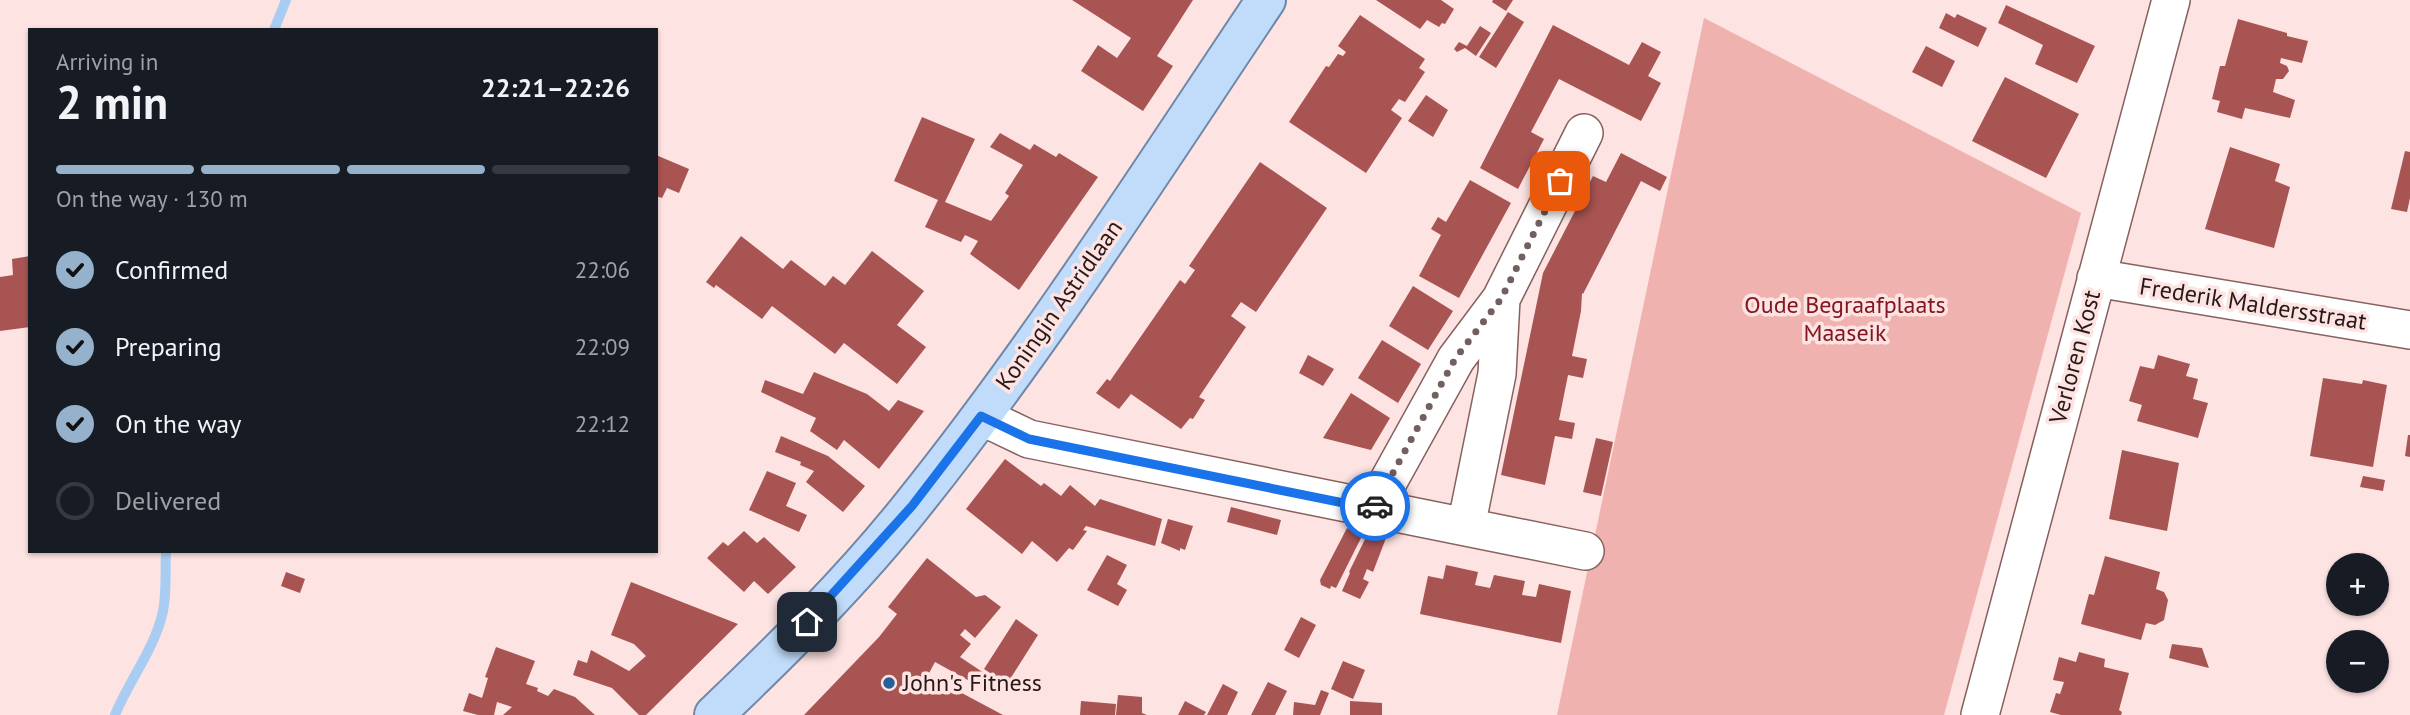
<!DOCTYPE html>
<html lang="en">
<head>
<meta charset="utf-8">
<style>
  :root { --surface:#171b24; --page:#20242c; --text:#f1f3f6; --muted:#9ea1a6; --line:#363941; --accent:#96b1cb }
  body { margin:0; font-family:"PT Sans",sans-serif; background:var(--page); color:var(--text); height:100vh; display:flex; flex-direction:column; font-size:26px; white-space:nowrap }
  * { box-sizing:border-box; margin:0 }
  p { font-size:23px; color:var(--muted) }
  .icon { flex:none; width:38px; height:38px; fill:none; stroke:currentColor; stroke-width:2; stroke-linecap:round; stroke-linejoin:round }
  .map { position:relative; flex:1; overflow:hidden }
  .drawer { position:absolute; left:28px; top:28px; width:630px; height:525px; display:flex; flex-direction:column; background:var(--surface); border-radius:0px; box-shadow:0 2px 5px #0004 }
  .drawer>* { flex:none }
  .buttons { position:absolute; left:2326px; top:553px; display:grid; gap:14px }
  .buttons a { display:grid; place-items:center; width:63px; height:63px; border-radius:50%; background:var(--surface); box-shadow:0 2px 5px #0004; font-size:35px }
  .pin { position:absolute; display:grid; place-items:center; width:60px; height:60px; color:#fff; margin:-30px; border-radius:14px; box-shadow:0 4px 10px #0006 }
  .courier { position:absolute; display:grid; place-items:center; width:70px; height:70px; margin:-35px; border:5px solid #1a73e8; border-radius:50%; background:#fff; color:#222; box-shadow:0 2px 9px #0007 }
  .head em { font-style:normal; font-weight:700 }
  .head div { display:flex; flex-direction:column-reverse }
  .head { display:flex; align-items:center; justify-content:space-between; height:119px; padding:0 28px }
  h1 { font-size:46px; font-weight:700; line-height:52px }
  .bar { display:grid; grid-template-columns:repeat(4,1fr); gap:10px 7px; align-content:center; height:84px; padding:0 28px }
  .bar i { height:9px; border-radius:5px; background:var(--line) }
  .bar .current { background:var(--accent) }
  .bar p { grid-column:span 4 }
  ol { padding:0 28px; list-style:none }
  li { display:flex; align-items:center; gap:21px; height:77px }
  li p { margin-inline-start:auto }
  li .icon { padding:7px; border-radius:50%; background:var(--accent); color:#111; stroke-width:4 }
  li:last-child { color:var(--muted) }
  li i { width:38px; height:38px; border:4px solid var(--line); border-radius:50% }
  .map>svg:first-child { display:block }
  .green { fill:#efb2af }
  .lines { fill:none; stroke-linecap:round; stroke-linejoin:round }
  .stream { stroke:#a9ccf3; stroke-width:10 }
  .building { fill:#a85453 }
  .minor-casing { stroke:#86615f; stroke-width:40 }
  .major-casing { stroke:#7088a8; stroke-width:42 }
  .minor { stroke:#fff; stroke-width:37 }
  .major { stroke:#c1dcfa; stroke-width:38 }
  .done { stroke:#725f5e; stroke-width:7; stroke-dasharray:0 12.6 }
  .route { stroke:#1a73e8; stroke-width:9 }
  .poi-dot { fill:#266097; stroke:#fde3e1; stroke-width:2.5 }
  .labels { text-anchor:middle; stroke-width:7; stroke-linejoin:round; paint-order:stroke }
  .street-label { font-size:24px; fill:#271817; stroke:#fde3e1 }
  .park-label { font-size:24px; fill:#821621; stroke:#fde3e1 }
  .poi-label { font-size:24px; fill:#271817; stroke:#fde3e1; text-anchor:start }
</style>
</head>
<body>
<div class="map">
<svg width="2410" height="715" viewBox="0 0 2410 715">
  <rect width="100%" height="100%" fill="#fde3e1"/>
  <!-- green -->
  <path class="green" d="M1704 18 2081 213 1944 715H1557Z"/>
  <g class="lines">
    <!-- stream -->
    <path class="stream" d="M274 30 286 0
      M115 715C129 680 155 649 163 611 167 591 165 571 166 551"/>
  </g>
  <!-- building -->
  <path class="building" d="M1072 0H1193L1157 56 1173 66 1143 111 1081 71 1098 45 1117 58 1131 38Z
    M1376 0H1441L1454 9 1445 24 1442 23 1439 27 1427 20 1420 29Z
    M1493 0H1513L1506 11 1492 2Z
    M2006 5 2095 46 2077 83 2035 64 2043 45 1998 23Z
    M1508 12 1524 22 1496 68 1479 57Z
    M1946 13 1955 18 1957 14 1987 28 1978 47 1939 28Z
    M1360 15 1425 59 1419 68 1425 72 1405 102 1399 99 1391 110 1402 118 1366 173 1289 122 1326 66 1329 67 1338 54 1343 56 1346 52 1338 46Z
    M2238 19 2287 33V36L2308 41 2302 63 2281 58 2280 63 2287 66 2289 71 2283 79H2276L2273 92 2295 100 2290 118 2245 108 2242 119 2217 112 2220 101 2212 99 2220 66H2225Z
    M1553 25 1629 65 1642 42 1661 52 1648 76 1661 83 1641 121 1559 79 1531 132 1544 139 1518 189 1480 168Z
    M1480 26 1491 33 1476 56 1465 48 1457 52 1454 49 1459 42 1467 46Z
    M1926 46 1955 61 1942 87 1912 72Z
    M2005 77 2079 114 2046 178 1972 141Z
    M1426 95 1448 110 1433 137 1408 121Z
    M922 117 975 139 945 202 991 221 1009 196 1005 193 1023 165 990 147 1000 133 1030 150 1034 144 1056 157 1059 153 1098 177 1019 290 970 254 978 241 965 235 961 242 925 227 938 200 894 181Z
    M2230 147 2280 164 2275 181 2290 187 2274 248 2205 229Z
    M2405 151 2410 152V198L2407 212 2391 209Z
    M1621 153 1667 177 1660 191 1641 181 1583 294 1582 293 1581 311 1572 356 1587 359 1583 378 1568 375 1559 420 1575 423 1572 439 1555 436 1545 485 1501 475 1543 273 1593 176 1606 182Z
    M656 155 689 169 679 193 667 188 662 198 656 196Z
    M1260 162 1327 208 1256 312 1241 302 1231 316 1246 327 1199 397 1205 400 1193 419 1190 418 1181 429 1131 394 1119 409 1096 393 1107 379 1110 381 1180 280 1185 284 1195 270 1189 266Z
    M1470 180 1511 203 1459 298 1419 276 1441 235 1431 229 1438 217 1446 222Z
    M741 236 783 269 791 260 825 286 833 276 845 285 872 251 924 291 897 325 926 347 897 384 844 343 835 354 772 306 762 319 716 285 714 288 706 282Z
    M30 256V327L0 331V277L13 275 12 259Z
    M1413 286 1453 311 1428 350 1389 326Z
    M1382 340 1421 364 1398 403 1358 378Z
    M1308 355 1334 369 1323 386 1299 373Z
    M2158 355 2190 364 2186 376 2198 379 2193 399 2208 403 2198 438 2137 421 2142 405 2129 401 2140 366 2154 369Z
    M814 372 867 394 889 411 898 400 924 411 879 469 844 440 837 450 810 431 816 418 761 392 765 380 803 394Z
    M2323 378 2362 384 2363 380 2387 385 2373 467 2310 456Z
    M1351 393 1390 418 1371 450 1323 438Z
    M2408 435H2410V457L2405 456Z
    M781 436 828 456 865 486 843 512 806 482 814 471 800 465 801 462 775 452Z
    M1596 438 1613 442 1601 496 1583 492Z
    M2122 450 2179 463 2167 531 2109 519Z
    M1005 459 1041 486 1044 483 1061 496 1070 485 1095 506 1100 499 1162 519 1155 546 1086 526 1083 530 1087 531 1073 550 1069 548 1057 562 1032 541 1022 554 966 509Z
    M767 471 796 483 786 506 807 515 799 532 749 510Z
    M2363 476 2385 480 2383 491 2360 487Z
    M1231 507 1281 520 1277 535 1227 522Z
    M1168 519 1193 526 1185 550 1180 548V551L1161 543Z
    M1347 528 1362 536 1336 588 1331 586 1330 589 1321 585 1320 580Z
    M744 531 757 543 764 537 796 567 768 594 754 581 744 592 707 558 723 542 728 546Z
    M1368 533 1386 538 1373 572 1367 569 1363 579 1369 582 1360 599 1342 591 1350 573 1349 572Z
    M1107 555 1127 565 1117 584 1127 590 1118 606 1087 590Z
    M2105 556 2160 572 2156 589 2164 592 2168 600 2164 620 2155 625 2146 623 2141 640 2081 624 2089 594 2094 595Z
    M927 558 976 597 985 595 1001 607 975 638 965 629 960 635 971 644 960 657 990 677 984 689 935 662 928 675 1003 715H804L879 637 897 614 888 607Z
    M1446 565 1478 572 1475 585 1490 588 1494 575 1525 581 1522 595 1536 597 1539 584 1571 591 1561 643 1420 614 1428 576 1443 579Z
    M286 572 305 579 300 593 281 586Z
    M631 582 738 624 646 715H639L612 688 573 675 578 660 587 663 591 650 629 671 646 656 634 644 611 635Z
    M1301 617 1316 625 1299 658 1284 650Z
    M1016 619 1038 635 1007 684 984 669Z
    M2172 644 2202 648 2209 668 2169 658Z
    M496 647 535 661 526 684 538 688 537 691 548 696 554 689 575 697 595 715H503L512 707 497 702 494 715H478L463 711 469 693 482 698 488 678 485 677Z
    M2079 652 2105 659 2104 667 2129 673 2119 710 2122 712 2121 715H2061L2050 712 2056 693 2060 694 2064 682 2053 680 2059 657 2076 662Z
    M1343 661 1365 670 1353 699 1331 689Z
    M1268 682 1287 691 1275 715H1251Z
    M1223 684 1238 692 1227 715H1207Z
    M1321 690 1329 693 1320 715H1293L1294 702 1315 705Z
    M1118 695 1142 697V713L1147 715H1116Z
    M1081 701 1116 704 1115 715H1080Z
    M1185 701 1206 712 1204 715H1178Z
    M1350 701 1382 703V715H1350Z"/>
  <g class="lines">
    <defs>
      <path id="minor" d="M2096 278 2410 330
        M981 416 1029 439 1585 551
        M1373 509 1456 359 1501 299 1584 133
        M1466 527 1497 374 1501 299
        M1980 715 2171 0"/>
      <path id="major" d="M714 715C784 648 854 579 914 503 1042 343 1152 170 1266 0"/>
    </defs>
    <!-- minor casing -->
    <use href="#minor" class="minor-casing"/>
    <!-- major casing -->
    <use href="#major" class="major-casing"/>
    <!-- minor -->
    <use href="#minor" class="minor"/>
    <!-- major -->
    <use href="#major" class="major"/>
  </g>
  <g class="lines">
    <!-- done -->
    <path class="done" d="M1375 506 1455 359 1501 299 1560 181"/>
    <!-- route -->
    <path class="route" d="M807 622 912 506 981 416 1029 439 1373 509 1375 506"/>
  </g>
  <!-- markers -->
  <circle class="poi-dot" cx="889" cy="683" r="7"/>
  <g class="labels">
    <!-- street labels -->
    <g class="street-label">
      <text transform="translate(2253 304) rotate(9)" y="8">Frederik Maldersstraat</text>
      <text transform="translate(1059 305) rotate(-55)" y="8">Koningin Astridlaan</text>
      <text transform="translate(2075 357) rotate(-75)" y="8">Verloren Kost</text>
    </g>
    <!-- park labels -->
    <g class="park-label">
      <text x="1845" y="313">Oude Begraafplaats<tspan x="1845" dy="28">Maaseik</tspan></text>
    </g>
    <!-- poi labels -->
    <g class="poi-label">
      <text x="903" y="691">John's Fitness</text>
    </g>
  </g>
</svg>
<div class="buttons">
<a>+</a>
<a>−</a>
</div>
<div class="pin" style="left:1560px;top:181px;background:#ea580c"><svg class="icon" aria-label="bag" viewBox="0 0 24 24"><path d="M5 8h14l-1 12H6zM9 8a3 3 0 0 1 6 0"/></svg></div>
<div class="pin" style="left:807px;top:622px;background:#1f2937"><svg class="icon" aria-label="home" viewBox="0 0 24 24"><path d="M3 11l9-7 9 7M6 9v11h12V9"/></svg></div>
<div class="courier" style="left:1375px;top:506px"><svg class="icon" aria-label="car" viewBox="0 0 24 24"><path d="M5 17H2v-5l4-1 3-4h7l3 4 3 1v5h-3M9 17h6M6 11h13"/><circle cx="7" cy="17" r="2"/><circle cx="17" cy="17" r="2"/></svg></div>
<section class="drawer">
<div class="head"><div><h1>2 min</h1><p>Arriving in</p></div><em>22:21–22:26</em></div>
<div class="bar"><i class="current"></i><i class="current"></i><i class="current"></i><i></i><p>On the way · 130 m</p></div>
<ol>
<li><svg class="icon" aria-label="check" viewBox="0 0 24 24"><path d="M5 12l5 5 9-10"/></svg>Confirmed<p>22:06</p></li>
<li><svg class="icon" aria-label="check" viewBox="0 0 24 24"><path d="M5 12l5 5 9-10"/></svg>Preparing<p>22:09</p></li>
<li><svg class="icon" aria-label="check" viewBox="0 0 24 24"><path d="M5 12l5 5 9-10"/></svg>On the way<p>22:12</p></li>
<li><i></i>Delivered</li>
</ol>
</section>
</div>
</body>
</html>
